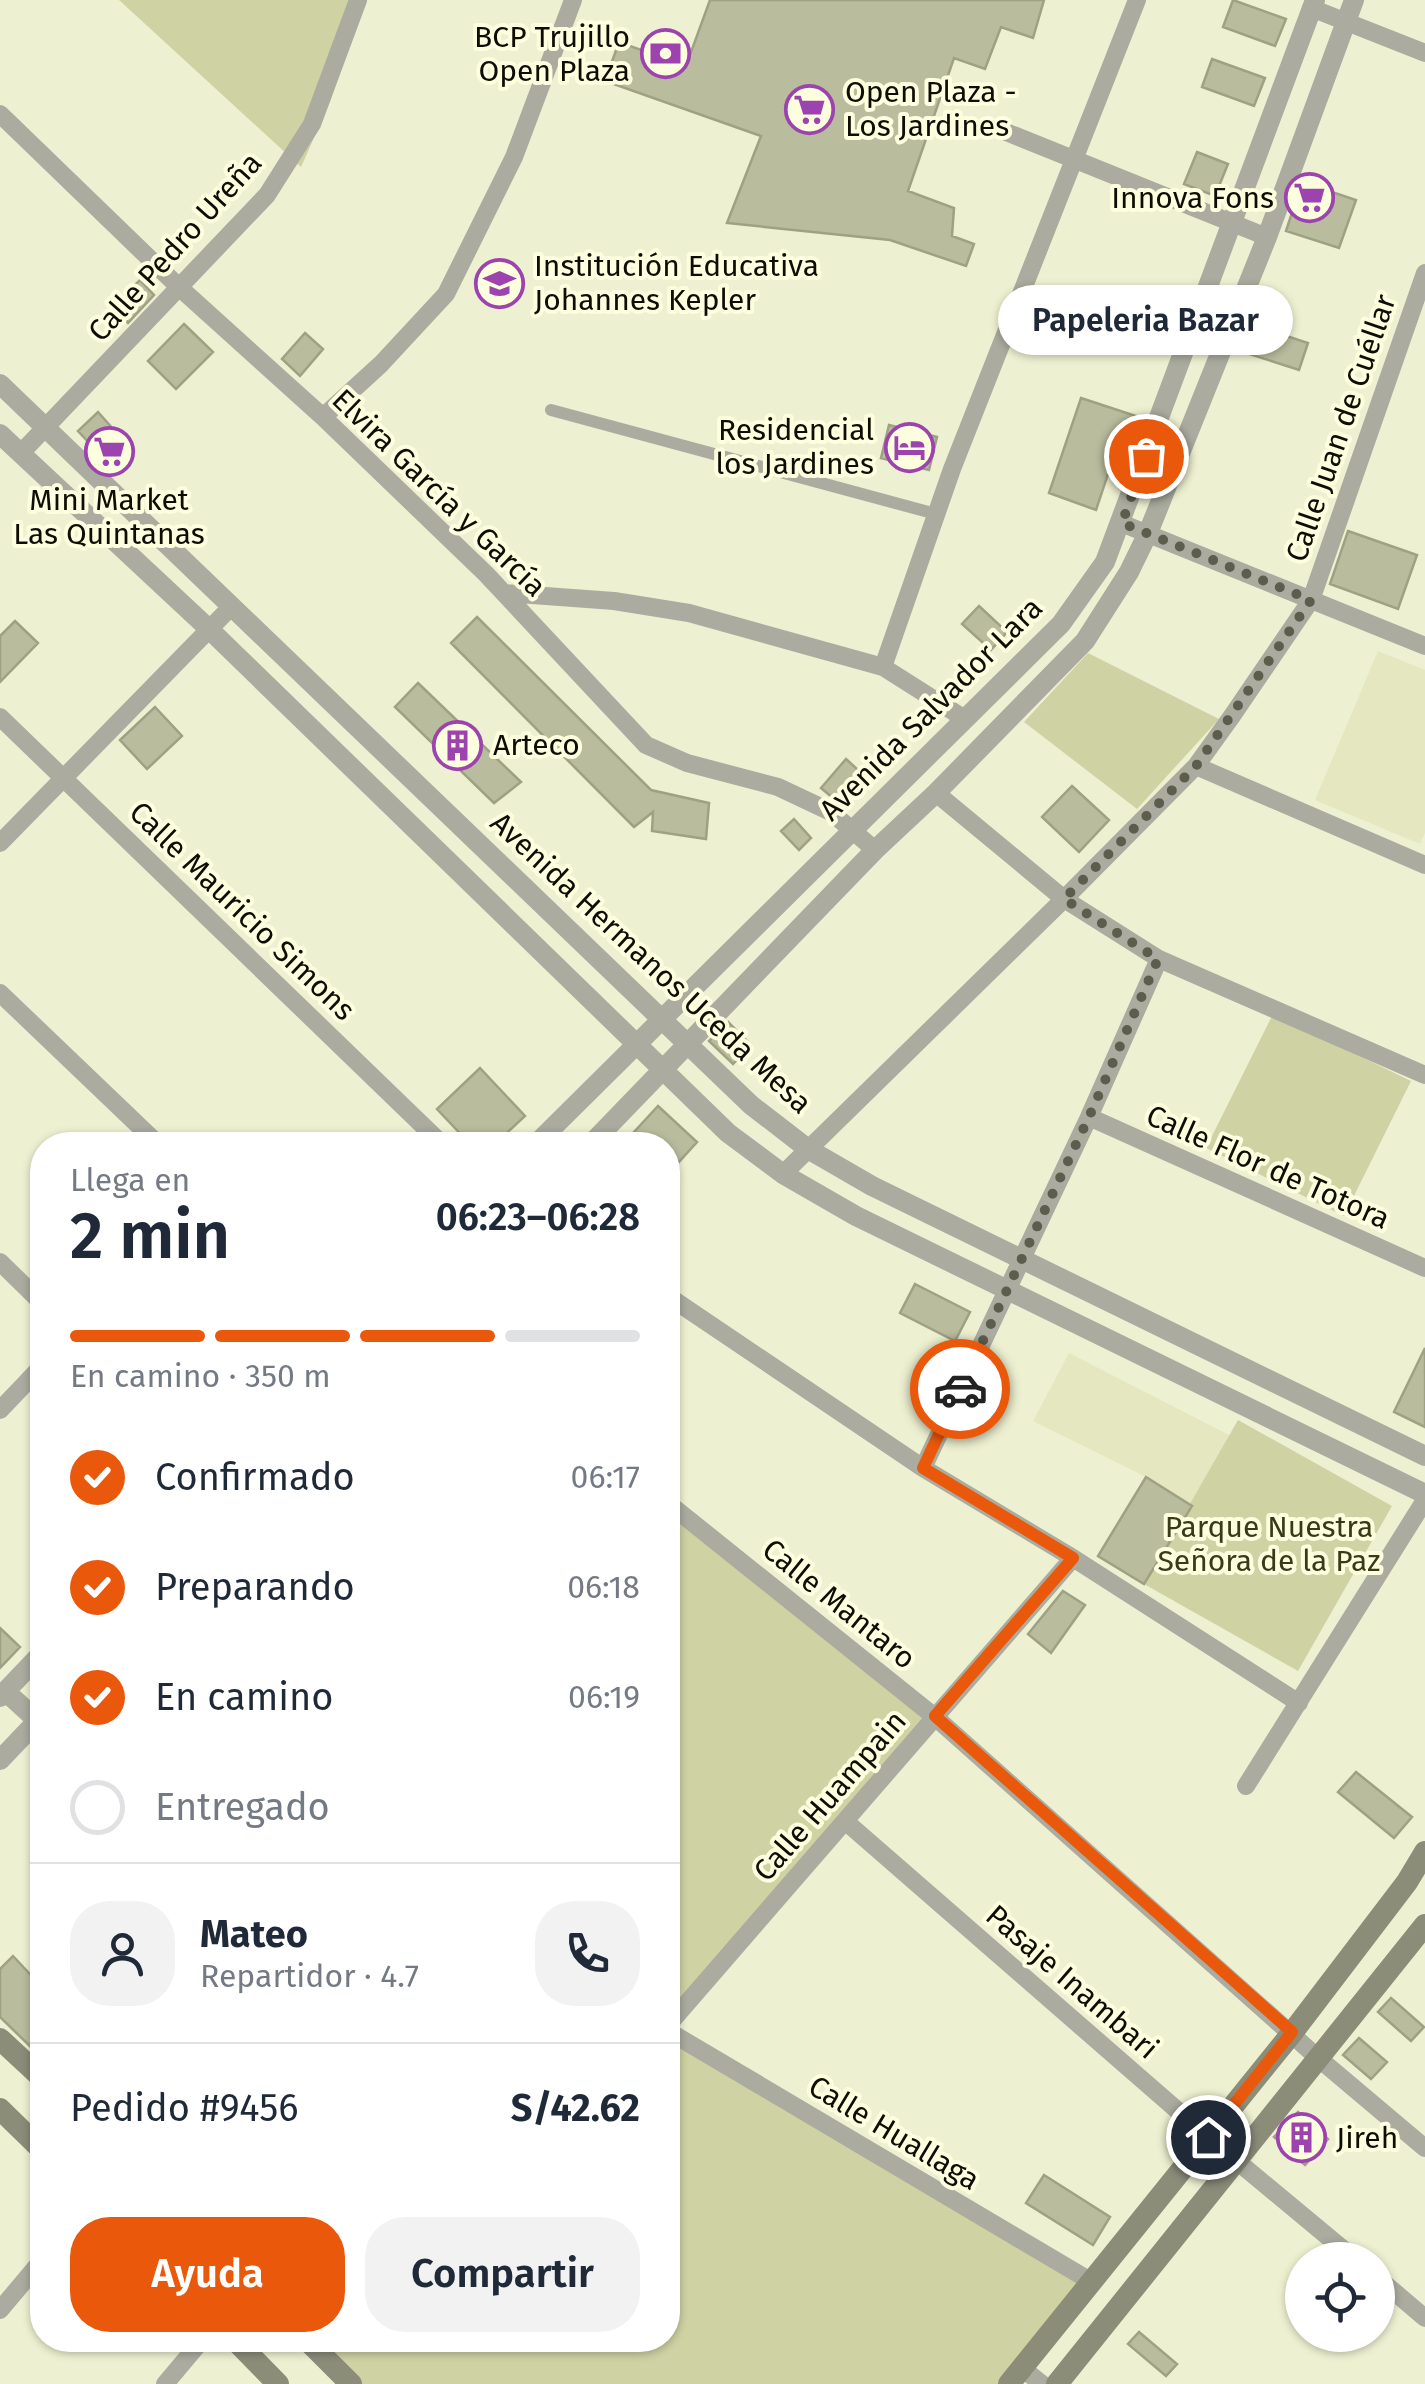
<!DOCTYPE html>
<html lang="es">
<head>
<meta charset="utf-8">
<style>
  :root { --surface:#fff; --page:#f2f2f3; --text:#1f2937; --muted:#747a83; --line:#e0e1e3; --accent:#ea580c }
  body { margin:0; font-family:"Fira Sans",sans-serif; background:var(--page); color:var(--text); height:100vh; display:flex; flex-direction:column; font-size:38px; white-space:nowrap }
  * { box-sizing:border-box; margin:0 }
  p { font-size:32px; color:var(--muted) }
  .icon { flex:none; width:55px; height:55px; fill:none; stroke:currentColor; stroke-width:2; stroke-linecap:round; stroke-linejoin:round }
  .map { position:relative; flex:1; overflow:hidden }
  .side { position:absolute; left:30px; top:1132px; width:650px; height:1220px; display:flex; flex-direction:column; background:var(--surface); border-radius:40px; box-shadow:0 2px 8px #0004 }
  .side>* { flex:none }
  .fabs { position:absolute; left:1285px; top:2242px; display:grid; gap:20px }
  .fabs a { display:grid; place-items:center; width:110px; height:110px; border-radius:50%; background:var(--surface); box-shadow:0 2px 8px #0004; font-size:50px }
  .pin { position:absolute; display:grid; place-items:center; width:85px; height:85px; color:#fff; margin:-42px; border:5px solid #fff; border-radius:50%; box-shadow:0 2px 10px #0007 }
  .courier { position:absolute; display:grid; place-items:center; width:100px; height:100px; margin:-50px; border:8px solid #ea580c; border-radius:50%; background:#fff; color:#222; box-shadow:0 2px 12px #0007 }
  .bubble { position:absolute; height:70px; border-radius:35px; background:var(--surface); box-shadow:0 2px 8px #0004; font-size:32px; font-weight:600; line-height:70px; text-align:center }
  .headline em { font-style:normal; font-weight:600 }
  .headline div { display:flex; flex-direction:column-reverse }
  .headline { display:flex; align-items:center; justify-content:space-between; height:170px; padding:0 40px }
  h1 { font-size:65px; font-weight:600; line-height:75px }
  .bar { display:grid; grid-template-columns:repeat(4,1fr); gap:15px 10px; align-content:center; height:120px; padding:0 40px }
  .bar i { height:12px; border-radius:8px; background:var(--line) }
  .bar .current { background:var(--accent) }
  .bar p { grid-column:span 4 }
  .line { display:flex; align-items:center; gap:25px; padding:0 40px; border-top:2px solid var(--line) }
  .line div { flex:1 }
  .round { display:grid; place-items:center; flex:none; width:105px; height:105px; border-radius:40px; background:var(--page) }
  ol { padding:0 40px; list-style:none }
  li { display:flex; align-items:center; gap:30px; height:110px }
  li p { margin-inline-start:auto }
  li .icon { padding:10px; border-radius:50%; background:var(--accent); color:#fff; stroke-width:4 }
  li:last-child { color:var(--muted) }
  li i { width:55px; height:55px; border:5px solid var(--line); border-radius:50% }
  .action { display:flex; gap:20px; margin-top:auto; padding:20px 40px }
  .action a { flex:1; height:115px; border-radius:40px; background:var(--accent); color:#fff; font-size:40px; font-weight:600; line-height:115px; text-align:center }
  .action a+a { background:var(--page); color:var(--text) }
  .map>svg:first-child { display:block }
  .built { fill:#e4e7c0 }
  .green { fill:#cfd2a3 }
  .building { fill:#b9bc9d; stroke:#9fa183; stroke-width:2.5 }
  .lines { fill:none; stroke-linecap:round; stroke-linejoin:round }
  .pedestrian { stroke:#abac9f; stroke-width:12 }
  .minor { stroke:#abac9f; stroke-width:18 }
  .tertiary { stroke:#abac9f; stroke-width:20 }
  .secondary { stroke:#8b8d79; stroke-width:22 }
  .done { stroke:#5c5d4c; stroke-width:10; stroke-dasharray:0 18 }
  .route { stroke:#ea580c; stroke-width:12 }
  .labels { text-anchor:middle; stroke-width:8; stroke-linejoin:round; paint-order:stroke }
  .poi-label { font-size:30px; fill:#0d0d04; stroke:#fcfede; text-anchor:start }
  .street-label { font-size:30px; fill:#0d0d04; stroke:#fcfede }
  .park-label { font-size:30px; fill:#393a18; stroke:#fcfede }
</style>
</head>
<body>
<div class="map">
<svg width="1425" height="2384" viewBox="0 0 1425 2384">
  <rect width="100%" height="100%" fill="#eef1d1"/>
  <!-- built -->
  <path class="built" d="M1378 651 1425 670V833L1420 844 1315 800Z
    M1069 1353 1233 1437 1192 1506 1146 1477 1033 1421Z"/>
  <!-- green -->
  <path class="green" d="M119 0H363L330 102 301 167Z
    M1088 653 1219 719 1137 809 1024 722Z
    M1273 1014 1411 1081 1344 1216 1206 1148Z
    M1238 1420 1392 1506 1298 1671 1144 1584Z
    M668 1503 935 1717 668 2025Z
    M668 2031 1092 2282 1006 2384H359L313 2340H668Z"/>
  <!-- building -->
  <path class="building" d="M710 0H1044L1033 38 1001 27 985 69 954 58 908 191 954 208 952 236 974 244 966 266 890 240 727 223 761 136 605 81 619 42 686 66Z
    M1233 0 1286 19 1275 46 1223 27Z
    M1212 59 1265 78 1254 106 1202 87Z
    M1197 152 1228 164 1215 196 1184 184Z
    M1302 182 1356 200 1339 248 1286 231Z
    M140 280 154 295 128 323 112 307Z
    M184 324 213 352 176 389 148 361Z
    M1250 324 1308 343 1299 370 1240 351Z
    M305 333 323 349 300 376 282 359Z
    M1081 398 1136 416 1126 446 1110 468 1096 510 1049 493Z
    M98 412 130 448 111 466 78 431Z
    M889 425 937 437 929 470 881 458Z
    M1348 531 1417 555 1398 609 1330 584Z
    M979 606 1007 632 991 650 962 624Z
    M477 617 651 790 709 803 706 839 652 831 653 812 634 827 451 643Z
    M15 621 38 643 0 682V636Z
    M418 683 521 782 494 803 395 707Z
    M155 707 182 736 147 769 120 740Z
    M846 759 868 779 844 807 821 788Z
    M1072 786 1109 820 1079 852 1042 817Z
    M794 819 811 838 799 850 781 831Z
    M728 1022 751 1045 733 1064 709 1041Z
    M480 1068 525 1116 494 1145H471L437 1109Z
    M658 1106 697 1142 668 1174V1145H622Z
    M915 1284 970 1312 955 1341 900 1313Z
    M1425 1348V1427L1394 1412Z
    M1146 1477 1192 1506 1144 1584 1098 1556Z
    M1063 1591 1085 1605 1051 1653 1028 1634Z
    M0 1628 20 1647 0 1668Z
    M1356 1772 1412 1817 1394 1838 1338 1792Z
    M13 1956 42 1987V2047L37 2053 0 2017V1969Z
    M1391 1998 1424 2027 1411 2041 1378 2012Z
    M1359 2038 1387 2062 1371 2079 1343 2055Z
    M1298 2112 1328 2139 1305 2165 1274 2137Z
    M1044 2175 1110 2217 1093 2245 1026 2203Z
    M1139 2332 1177 2364 1166 2376 1128 2344Z"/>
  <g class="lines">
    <!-- pedestrian -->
    <path class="pedestrian" d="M551 410 936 514"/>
    <!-- minor -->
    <path class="minor" d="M1311 8 1425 53
      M0 114 180 288 323 417 486 574 646 745 687 763 778 787 831 812 875 850
      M1001 130 1267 237
      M323 417 381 364 446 294 514 157 573 0
      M21 453 267 195 312 124 358 0
      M1121 523 1425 646
      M504 593 614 601 689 613 883 667 965 719
      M883 667 952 469 1137 0
      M0 717 443 1145
      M1196 766 1425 865
      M936 793 1064 899 1159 959 1425 1075
      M0 843 232 606
      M0 993 159 1145
      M1089 1117 1425 1268
      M783 1174 1064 899 1196 766 1232 716 1311 600 1425 273
      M0 1262 42 1303
      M668 1296 923 1468 1073 1558 1299 1703
      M0 1410 42 1366
      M923 1468 1089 1117 1159 959
      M668 1503 935 1717 1317 2057 1425 2148
      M1246 1786 1425 1500
      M845 1821 1208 2137 1356 2260
      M668 2025 1073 1558
      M668 2031 1092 2282
      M1378 2278 1425 2318
      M0 2310 42 2260
      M1022 2368 1042 2384
      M165 2384 202 2340"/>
    <!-- tertiary -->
    <path class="tertiary" d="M0 384 751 1105 808 1149 872 1186 1425 1456
      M0 434 209 629 728 1133 783 1174 856 1216 1425 1494
      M535 1145 1061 624 1105 562 1315 0
      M590 1145 875 850 936 793 1085 641 1129 572 1148 533 1267 237 1354 0
      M6 1692 38 1721
      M0 1697 42 1653
      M0 1760 42 1716"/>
    <!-- secondary -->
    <path class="secondary" d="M0 2039 42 2078
      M0 2109 42 2150
      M235 2340 278 2384
      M307 2340 351 2384
      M1009 2384 1292 2033 1407 1882 1425 1852
      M1057 2384 1425 1925"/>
  </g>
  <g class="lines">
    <!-- done -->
    <path class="done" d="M960 1389 1089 1117 1158 959 1064 899 1196 766 1311 600 1122 523 1146 456"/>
    <!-- route -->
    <path class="route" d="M960 1389 923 1468 1073 1558 935 1716 1292 2032 1208 2137"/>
  </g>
  <!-- icons -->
  <defs>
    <symbol id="bank-ring" viewBox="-11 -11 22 22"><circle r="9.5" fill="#fcfede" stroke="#9d43af" stroke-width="1.5"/><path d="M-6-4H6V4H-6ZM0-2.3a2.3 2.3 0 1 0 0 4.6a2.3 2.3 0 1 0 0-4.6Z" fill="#9d43af"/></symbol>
    <symbol id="supermarket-ring" viewBox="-11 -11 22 22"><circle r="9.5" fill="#fcfede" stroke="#9d43af" stroke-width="1.5"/><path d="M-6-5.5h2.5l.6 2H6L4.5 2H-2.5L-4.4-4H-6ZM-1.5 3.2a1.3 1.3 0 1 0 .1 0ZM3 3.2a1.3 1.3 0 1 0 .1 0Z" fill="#9d43af"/></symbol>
    <symbol id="school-ring" viewBox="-11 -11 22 22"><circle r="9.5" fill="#fcfede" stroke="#9d43af" stroke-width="1.5"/><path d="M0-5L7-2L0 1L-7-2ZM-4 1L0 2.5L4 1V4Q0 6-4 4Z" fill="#9d43af"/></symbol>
    <symbol id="hotel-ring" viewBox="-11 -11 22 22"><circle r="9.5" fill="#fcfede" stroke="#9d43af" stroke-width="1.5"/><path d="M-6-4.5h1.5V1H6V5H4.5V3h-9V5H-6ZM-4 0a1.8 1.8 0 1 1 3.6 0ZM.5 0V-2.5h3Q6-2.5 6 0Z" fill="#9d43af"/></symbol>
    <symbol id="building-ring" viewBox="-11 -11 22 22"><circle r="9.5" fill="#fcfede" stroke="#9d43af" stroke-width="1.5"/><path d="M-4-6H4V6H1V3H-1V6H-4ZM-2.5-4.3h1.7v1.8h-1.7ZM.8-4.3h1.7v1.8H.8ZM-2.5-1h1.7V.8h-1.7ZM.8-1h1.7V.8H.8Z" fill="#9d43af"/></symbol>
  </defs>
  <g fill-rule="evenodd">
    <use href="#bank-ring" x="638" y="26" width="55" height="55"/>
    <use href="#supermarket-ring" x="782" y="82" width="55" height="55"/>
    <use href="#supermarket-ring" x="1282" y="170" width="55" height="55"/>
    <use href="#school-ring" x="472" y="256" width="55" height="55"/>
    <use href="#hotel-ring" x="882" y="420" width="55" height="55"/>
    <use href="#supermarket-ring" x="82" y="424" width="55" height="55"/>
    <use href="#building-ring" x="430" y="718" width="55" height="55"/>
    <use href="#building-ring" x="1274" y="2110" width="55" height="55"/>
  </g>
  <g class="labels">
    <!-- poi labels -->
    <g class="poi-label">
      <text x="630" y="47" text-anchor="end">BCP Trujillo<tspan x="630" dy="34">Open Plaza</tspan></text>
      <text x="845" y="102">Open Plaza -<tspan x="845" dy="34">Los Jardines</tspan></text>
      <text x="1274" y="208" text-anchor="end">Innova Fons</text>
      <text x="534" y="276">Institución Educativa<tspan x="534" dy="34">Johannes Kepler</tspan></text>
      <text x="874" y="440" text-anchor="end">Residencial<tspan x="874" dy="34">los Jardines</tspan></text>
      <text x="109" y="510" text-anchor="middle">Mini Market<tspan x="109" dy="34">Las Quintanas</tspan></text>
      <text x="493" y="755">Arteco</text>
      <text x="1336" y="2148">Jireh</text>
    </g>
    <!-- street labels -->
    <g class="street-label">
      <text transform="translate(175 247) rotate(-48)" y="10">Calle Pedro Ureña</text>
      <text transform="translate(1341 428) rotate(-71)" y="10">Calle Juan de Cuéllar</text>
      <text transform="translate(439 493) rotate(44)" y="10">Elvira García y García</text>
      <text transform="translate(931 709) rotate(-45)" y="10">Avenida Salvador Lara</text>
      <text transform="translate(242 911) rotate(44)" y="10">Calle Mauricio Simons</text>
      <text transform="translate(651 963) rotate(43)" y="10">Avenida Hermanos Uceda Mesa</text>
      <text transform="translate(1268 1167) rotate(24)" y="10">Calle Flor de Totora</text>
      <text transform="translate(839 1604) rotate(39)" y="10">Calle Mantaro</text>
      <text transform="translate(830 1796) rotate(-49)" y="10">Calle Huampain</text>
      <text transform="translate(1072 1982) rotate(41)" y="10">Pasaje Inambari</text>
      <text transform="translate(894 2133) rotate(31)" y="10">Calle Huallaga</text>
    </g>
    <!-- park labels -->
    <g class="park-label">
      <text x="1269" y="1537">Parque Nuestra<tspan x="1269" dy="34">Señora de la Paz</tspan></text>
    </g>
  </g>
</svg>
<div class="fabs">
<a><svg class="icon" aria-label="locate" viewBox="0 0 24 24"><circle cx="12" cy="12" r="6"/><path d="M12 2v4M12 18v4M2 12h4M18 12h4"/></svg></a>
</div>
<div class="pin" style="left:1146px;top:456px;background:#ea580c"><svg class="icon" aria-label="bag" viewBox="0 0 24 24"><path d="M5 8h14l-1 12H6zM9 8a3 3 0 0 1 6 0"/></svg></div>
<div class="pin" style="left:1208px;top:2137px;background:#1f2937"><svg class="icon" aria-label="home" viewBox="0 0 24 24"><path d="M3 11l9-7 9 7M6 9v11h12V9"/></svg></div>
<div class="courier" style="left:960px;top:1389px"><svg class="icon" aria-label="car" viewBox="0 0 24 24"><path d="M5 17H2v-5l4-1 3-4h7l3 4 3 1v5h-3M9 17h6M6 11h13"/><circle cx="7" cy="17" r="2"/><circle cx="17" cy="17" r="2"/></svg></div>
<div class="bubble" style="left:998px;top:285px;width:295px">Papeleria Bazar</div>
<section class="side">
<div class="headline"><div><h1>2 min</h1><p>Llega en</p></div><em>06:23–06:28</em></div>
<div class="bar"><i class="current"></i><i class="current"></i><i class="current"></i><i></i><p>En camino · 350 m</p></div>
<ol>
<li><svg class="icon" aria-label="check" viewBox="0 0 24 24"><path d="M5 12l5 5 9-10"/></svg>Confirmado<p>06:17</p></li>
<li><svg class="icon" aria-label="check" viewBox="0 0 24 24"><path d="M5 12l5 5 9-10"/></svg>Preparando<p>06:18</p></li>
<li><svg class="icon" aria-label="check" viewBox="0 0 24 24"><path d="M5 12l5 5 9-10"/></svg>En camino<p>06:19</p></li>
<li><i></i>Entregado</li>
</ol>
<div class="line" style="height:180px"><a class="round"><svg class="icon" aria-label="person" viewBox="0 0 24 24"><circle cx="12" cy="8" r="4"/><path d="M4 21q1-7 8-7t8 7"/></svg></a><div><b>Mateo</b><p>Repartidor · 4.7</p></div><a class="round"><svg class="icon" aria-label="phone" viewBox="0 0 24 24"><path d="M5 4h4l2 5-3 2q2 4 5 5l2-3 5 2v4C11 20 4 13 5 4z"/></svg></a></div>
<div class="line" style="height:130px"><div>Pedido #9456</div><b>S/42.62</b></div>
<div class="action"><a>Ayuda</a><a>Compartir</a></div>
</section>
</div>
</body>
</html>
